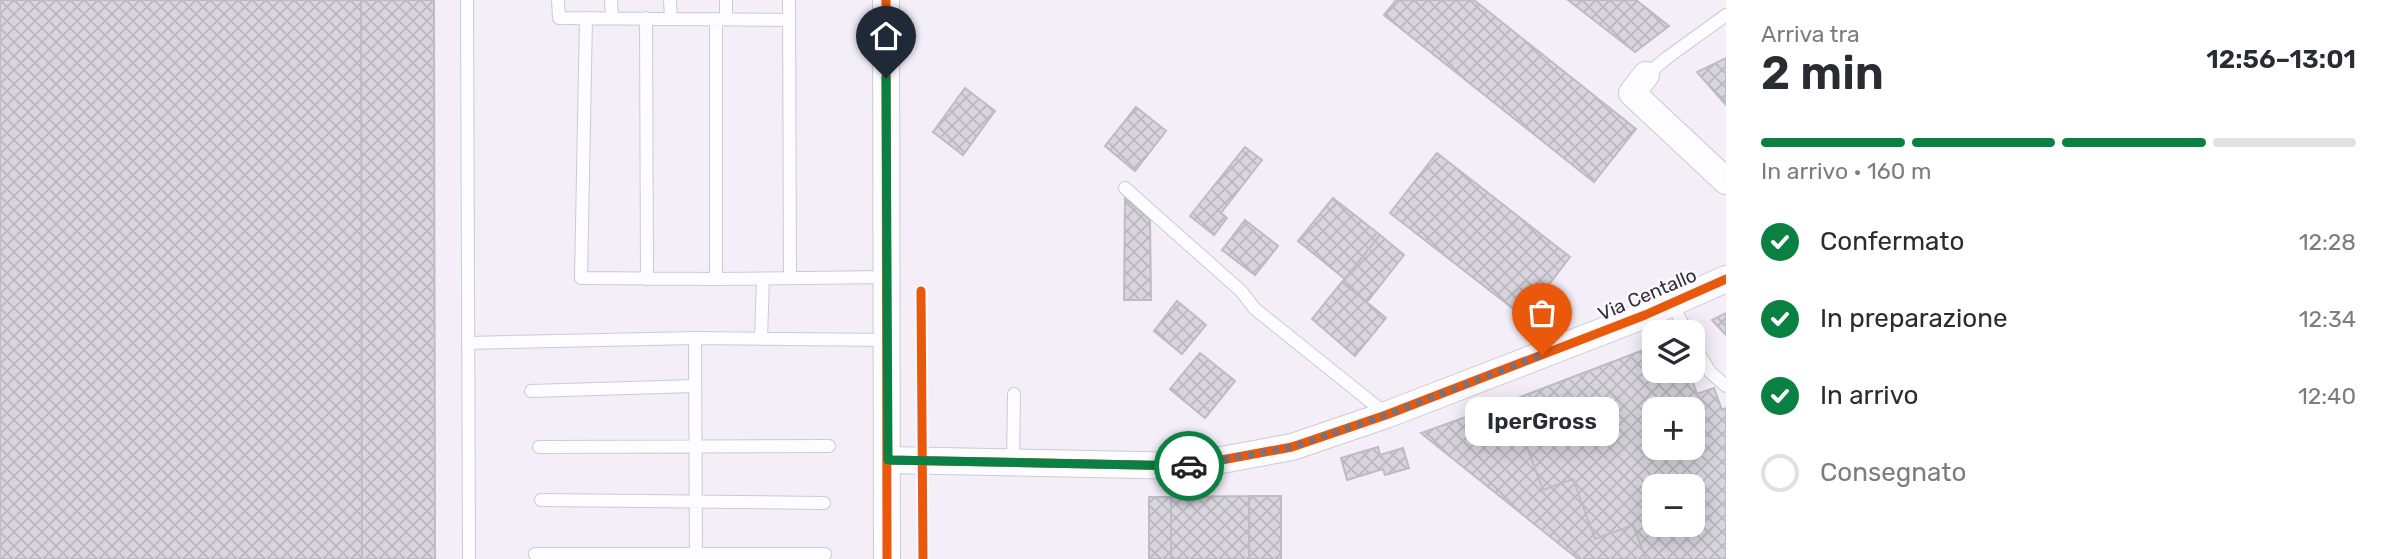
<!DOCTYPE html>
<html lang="it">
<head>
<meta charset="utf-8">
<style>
  :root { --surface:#fff; --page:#f2f2f3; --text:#2b2b33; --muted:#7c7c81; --line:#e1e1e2; --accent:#0b8043 }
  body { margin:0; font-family:Rubik,sans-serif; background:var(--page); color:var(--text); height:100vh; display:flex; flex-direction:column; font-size:26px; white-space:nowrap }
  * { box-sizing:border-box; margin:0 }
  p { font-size:23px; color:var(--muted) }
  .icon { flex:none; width:38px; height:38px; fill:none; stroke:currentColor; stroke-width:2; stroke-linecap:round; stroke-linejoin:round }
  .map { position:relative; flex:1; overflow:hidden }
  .drawer { display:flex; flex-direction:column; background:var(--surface); width:665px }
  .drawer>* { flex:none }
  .controls { position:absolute; left:1642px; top:320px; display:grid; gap:14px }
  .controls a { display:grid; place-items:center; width:63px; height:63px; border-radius:14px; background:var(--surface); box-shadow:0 4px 18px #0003; font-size:35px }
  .pin { position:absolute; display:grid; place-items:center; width:60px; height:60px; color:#fff; margin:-72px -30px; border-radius:50% 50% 50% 0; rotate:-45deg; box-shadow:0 0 7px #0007 }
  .pin .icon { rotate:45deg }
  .courier { position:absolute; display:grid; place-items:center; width:70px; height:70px; margin:-35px; border:5px solid #0b8043; border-radius:50%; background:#fff; color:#222; box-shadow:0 2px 9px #0007 }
  .bubble { position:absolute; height:49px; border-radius:14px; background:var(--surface); box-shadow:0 4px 18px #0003; font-size:23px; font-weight:600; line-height:49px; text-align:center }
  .headline em { font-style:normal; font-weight:600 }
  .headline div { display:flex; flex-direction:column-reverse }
  .headline { display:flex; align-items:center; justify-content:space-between; height:119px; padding:0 35px }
  h1 { font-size:46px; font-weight:600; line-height:52px }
  .bar { display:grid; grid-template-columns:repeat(4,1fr); gap:10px 7px; align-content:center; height:84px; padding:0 35px }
  .bar i { height:9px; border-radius:5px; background:var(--line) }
  .bar .current { background:var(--accent) }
  .bar p { grid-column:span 4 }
  ol { padding:0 35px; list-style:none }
  li { display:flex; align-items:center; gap:21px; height:77px }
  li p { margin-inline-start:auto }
  li .icon { padding:7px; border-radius:50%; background:var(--accent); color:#fff; stroke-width:4 }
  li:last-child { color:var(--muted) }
  li i { width:38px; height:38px; border:4px solid var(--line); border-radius:50% }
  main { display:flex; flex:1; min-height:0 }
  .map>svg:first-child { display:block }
  .building { fill:url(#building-cross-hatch); stroke:#bfbbc3; stroke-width:2; fill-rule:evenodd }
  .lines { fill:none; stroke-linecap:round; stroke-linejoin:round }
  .lane-casing { stroke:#cecad2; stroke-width:14 }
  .street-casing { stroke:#cecad2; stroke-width:28 }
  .lane { stroke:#fdfcfe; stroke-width:12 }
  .street { stroke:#fdfcfe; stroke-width:26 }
  .cycleway-casing { stroke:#fcfaff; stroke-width:13 }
  .cycleway { stroke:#e8590c; stroke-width:9 }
  .done { stroke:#77727c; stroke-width:7; stroke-dasharray:0 12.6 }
  .route { stroke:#0b8043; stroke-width:9 }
  .labels { text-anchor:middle; stroke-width:5; stroke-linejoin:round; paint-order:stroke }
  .street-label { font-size:19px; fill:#343039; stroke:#fcfaff }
</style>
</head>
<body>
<main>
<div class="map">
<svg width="1726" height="559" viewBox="0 0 1726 559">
  <defs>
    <pattern id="building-cross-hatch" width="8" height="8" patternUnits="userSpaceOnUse" patternTransform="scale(1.75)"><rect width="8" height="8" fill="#d9d5de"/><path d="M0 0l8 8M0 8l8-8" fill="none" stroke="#bbb7bf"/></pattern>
  </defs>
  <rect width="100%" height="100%" fill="#f3eef8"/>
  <!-- building -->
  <path class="building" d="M0 0H361L362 559H0Z
    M361 0H434L435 559H362Z
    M1396 0H1474L1636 129 1594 182 1384 15Z
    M1568 0H1636L1669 26 1635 52Z
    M1726 58V105L1697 72Z
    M965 88 995 111 963 155 933 132Z
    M1136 107 1166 131 1135 171 1105 146Z
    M1245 147 1262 160 1221 213 1227 218 1214 235 1190 216Z
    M1437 153 1570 257 1524 317 1390 213Z
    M1125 198 1150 220 1151 300H1124Z
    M1333 198 1380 235 1345 279 1298 241Z
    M1245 220 1278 246 1255 275 1222 250Z
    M1380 235 1404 255 1367 302 1342 282Z
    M1342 282 1386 318 1355 356 1312 319Z
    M1177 301 1206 325 1182 354 1154 331Z
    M1726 313V335L1712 320Z
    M1654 346V371H1689L1697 394 1714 388 1722 410 1726 408V559H1646L1633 525 1595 539 1573 479 1543 490 1510 401ZM1654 410H1692V448H1654ZM1654 486H1692V525H1654Z
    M1200 353 1235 381 1205 418 1170 389Z
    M1510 401 1543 490 1573 479 1595 539 1633 525 1646 559H1578L1421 433Z
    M1378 447 1380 455 1403 448 1409 468 1385 475 1383 469 1347 480 1341 458Z
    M1249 496V559H1171V497Z
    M1249 496H1281V559H1249Z
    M1149 497H1171V559H1149Z"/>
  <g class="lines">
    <defs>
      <path id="lane" d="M467 0 469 559
        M558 0 559 18 789 20
        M611 0 612 18
        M670 0 671 19
        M726 0V19
        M789 0 790 278
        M586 18 581 278 716 279 887 277
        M646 18 647 279
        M1646 75 1668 57 1726 15
        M1125 188 1241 291 1255 309 1386 414
        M716 279V19
        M1672 304 1687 332
        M695 338 696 559
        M761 338 763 279
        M1692 342 1710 372 1726 386
        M468 343 695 338 887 340
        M531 391 695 386
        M539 447 829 446
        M1013 462 1014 394
        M541 500 824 503
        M535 554H825"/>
      <path id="street" d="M886 0 887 559
        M1646 75 1632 93 1726 181
        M888 460 1189 466 1292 447 1386 415 1645 315 1726 279"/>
    </defs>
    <!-- lane casing -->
    <use href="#lane" class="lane-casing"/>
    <!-- street casing -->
    <use href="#street" class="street-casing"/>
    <!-- lane -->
    <use href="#lane" class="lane"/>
    <!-- street -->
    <use href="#street" class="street"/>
    <defs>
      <path id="cycleway" d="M886 0 887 559
        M921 291 923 559
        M888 460 1189 466 1292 447 1386 415 1645 315 1726 279"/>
    </defs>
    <!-- cycleway casing -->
    <use href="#cycleway" class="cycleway-casing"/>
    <!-- cycleway -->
    <use href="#cycleway" class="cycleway"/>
  </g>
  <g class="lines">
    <!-- done -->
    <path class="done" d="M1189 466 1292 447 1386 415 1542 355"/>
    <!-- route -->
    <path class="route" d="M886 78 888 460 1189 466"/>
  </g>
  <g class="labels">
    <!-- street labels -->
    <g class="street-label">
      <text transform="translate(1647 294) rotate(-23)" y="7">Via Centallo</text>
    </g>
  </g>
</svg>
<div class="controls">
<a><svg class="icon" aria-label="layers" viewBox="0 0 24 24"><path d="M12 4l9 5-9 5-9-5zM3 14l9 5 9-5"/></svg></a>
<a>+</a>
<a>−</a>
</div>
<div class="pin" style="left:1542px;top:355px;background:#ea580c"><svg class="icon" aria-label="bag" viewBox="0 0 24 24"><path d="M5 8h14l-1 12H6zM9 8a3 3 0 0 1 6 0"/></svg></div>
<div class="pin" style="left:886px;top:78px;background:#1f2937"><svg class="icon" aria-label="home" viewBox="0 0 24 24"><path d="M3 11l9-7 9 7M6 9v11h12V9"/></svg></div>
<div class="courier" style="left:1189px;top:466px"><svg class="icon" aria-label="car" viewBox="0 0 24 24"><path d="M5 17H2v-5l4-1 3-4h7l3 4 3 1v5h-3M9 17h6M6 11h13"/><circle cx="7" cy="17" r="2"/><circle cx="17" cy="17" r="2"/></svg></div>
<div class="bubble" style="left:1465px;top:397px;width:154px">IperGross</div>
</div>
<section class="drawer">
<div class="headline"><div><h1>2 min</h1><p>Arriva tra</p></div><em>12:56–13:01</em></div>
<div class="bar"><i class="current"></i><i class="current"></i><i class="current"></i><i></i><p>In arrivo · 160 m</p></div>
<ol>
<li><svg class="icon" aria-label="check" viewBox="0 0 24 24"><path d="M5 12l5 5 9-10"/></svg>Confermato<p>12:28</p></li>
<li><svg class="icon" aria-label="check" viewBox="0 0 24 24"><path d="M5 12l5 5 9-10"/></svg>In preparazione<p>12:34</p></li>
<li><svg class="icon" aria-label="check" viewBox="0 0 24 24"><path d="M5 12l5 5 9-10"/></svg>In arrivo<p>12:40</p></li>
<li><i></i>Consegnato</li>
</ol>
</section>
</main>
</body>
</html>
